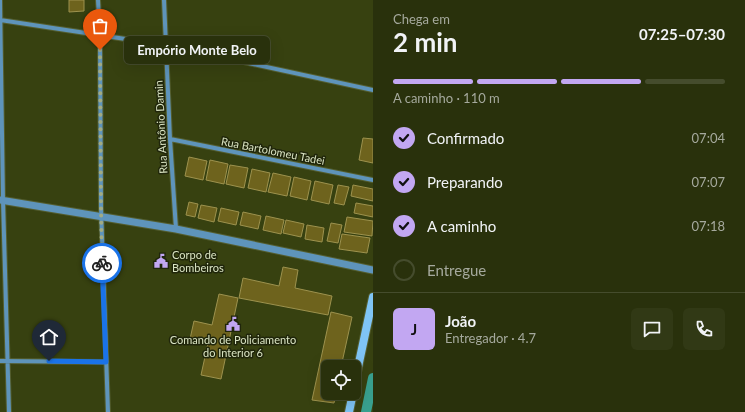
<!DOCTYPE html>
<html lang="pt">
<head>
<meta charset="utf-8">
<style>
  :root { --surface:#29310c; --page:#313915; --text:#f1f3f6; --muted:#a5a99d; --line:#454c2d; --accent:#c2a7f2 }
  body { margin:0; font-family:Lato,sans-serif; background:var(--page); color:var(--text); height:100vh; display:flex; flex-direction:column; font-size:15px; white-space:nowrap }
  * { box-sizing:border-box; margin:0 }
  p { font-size:13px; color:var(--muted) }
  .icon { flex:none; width:22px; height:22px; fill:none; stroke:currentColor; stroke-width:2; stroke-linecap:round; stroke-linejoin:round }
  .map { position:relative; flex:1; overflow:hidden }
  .details { display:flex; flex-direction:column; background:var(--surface); width:372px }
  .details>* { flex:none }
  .controls { position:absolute; left:321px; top:360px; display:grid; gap:8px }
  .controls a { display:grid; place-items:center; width:40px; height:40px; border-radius:6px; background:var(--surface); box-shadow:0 4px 16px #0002,0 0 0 1px var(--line); font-size:20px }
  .pin { position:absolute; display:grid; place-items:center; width:34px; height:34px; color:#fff; margin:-41px -17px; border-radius:50% 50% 50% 0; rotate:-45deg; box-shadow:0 0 4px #0007 }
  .pin .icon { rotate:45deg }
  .courier { position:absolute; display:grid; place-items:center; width:40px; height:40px; margin:-20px; border:3px solid #1a73e8; border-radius:50%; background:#fff; color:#222; box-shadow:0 1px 5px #0007 }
  .bubble { position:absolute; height:28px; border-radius:6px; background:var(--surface); box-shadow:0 4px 16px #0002,0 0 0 1px var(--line); font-size:13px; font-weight:700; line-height:28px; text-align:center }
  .summary em { font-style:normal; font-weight:700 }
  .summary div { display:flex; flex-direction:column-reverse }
  .summary { display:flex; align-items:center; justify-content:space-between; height:68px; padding:0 20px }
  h1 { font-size:26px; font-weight:700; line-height:30px }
  .bar { display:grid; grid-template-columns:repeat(4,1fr); gap:6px 4px; align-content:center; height:48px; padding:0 20px }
  .bar i { height:5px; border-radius:3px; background:var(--line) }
  .bar .current { background:var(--accent) }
  .bar p { grid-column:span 4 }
  .line { display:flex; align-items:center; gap:10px; padding:0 20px; border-top:1px solid var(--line) }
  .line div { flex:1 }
  .round { display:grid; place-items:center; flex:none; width:42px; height:42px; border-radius:6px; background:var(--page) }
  ol { padding:0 20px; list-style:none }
  li { display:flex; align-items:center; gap:12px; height:44px }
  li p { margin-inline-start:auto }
  li .icon { padding:4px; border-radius:50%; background:var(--accent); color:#111; stroke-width:4 }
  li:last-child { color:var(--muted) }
  li i { width:22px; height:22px; border:2px solid var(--line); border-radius:50% }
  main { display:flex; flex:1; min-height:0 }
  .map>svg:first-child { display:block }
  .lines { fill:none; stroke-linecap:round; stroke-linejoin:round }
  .canal { stroke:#39a08f; stroke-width:10 }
  .building { fill:#6e631d; stroke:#9d924e }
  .minor-casing { stroke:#545e30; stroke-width:6 }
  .tertiary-casing { stroke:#545e30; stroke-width:9 }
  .secondary-casing { stroke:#545e30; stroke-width:10 }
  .minor { stroke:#5e94bb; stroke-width:4 }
  .tertiary { stroke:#5e94bb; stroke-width:7 }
  .secondary { stroke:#7fc4f5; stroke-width:8 }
  .done { stroke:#a1ab84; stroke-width:4; stroke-dasharray:0 7.2 }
  .route { stroke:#1a73e8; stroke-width:5 }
  .labels { text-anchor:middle; stroke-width:3; stroke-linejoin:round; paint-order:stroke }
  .street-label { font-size:11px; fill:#dae4c3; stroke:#20260b }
  .poi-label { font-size:11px; fill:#dae4c3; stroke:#20260b; text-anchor:start }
</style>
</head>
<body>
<main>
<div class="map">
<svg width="373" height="412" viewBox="0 0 373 412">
  <rect width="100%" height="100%" fill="#374110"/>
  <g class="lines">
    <!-- canal -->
    <path class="canal" d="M366 412 373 378"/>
  </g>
  <!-- building -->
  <path class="building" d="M69 0H84V11L69 12Z
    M363 138 373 139V163L359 160Z
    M189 157 207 161 203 180 185 176Z
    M210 160 228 164 224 184 206 180Z
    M230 165 248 168 244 188 226 184Z
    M252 169 270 173 266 192 248 188Z
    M273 173 291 177 287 196 268 192Z
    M294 177 311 181 307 200 290 196Z
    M315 181 333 185 329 204 311 200Z
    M338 185 349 187 344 205 334 203Z
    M353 185 373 189V201L351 196Z
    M189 202 198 204 195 217 186 215Z
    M356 203 373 206V217L354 213Z
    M201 205 217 208 214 222 198 218Z
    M221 208 239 212 236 225 218 221Z
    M243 212 261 216 258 229 240 225Z
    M266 216 284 220 281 234 263 230Z
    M347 217 373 221 372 236 344 232Z
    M286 220 304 224 301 237 283 233Z
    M331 223 342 225 338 243 327 241Z
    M307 225 324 228 322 242 305 239Z
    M342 234 370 238 367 253 339 249Z
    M283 267 298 270 295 288 332 296 328 315 239 298 243 278 279 286Z
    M219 294 238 298 221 379 201 375 208 343 190 339 194 321 212 325Z
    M331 312 352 317 341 367H328V393H336L334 403 312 400Z"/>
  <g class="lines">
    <defs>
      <path id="minor" d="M0 0 3 200 9 412
        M98 0 100 35 101 207 108 412
        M164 0 170 139 176 229
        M0 20 165 45 373 90
        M170 139 373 180
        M0 361 106 362"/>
      <path id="tertiary" d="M0 200 176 229 373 270"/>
      <path id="secondary" d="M354 386 373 297
        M349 412 353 393"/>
    </defs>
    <!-- minor casing -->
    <use href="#minor" class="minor-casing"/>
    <!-- tertiary casing -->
    <use href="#tertiary" class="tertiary-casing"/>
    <!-- secondary casing -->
    <use href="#secondary" class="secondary-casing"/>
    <!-- minor -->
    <use href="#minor" class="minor"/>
    <!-- tertiary -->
    <use href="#tertiary" class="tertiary"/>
    <!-- secondary -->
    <use href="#secondary" class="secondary"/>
  </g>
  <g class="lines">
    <!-- done -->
    <path class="done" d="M100 50 101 207 102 263"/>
    <!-- route -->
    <path class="route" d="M49 361 106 362 102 263"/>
  </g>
  <!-- icons -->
  <defs>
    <symbol id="civic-bare" viewBox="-9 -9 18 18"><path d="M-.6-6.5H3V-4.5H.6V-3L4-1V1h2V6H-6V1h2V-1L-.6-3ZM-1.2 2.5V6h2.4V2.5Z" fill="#c2a7f2" stroke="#20260b" stroke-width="2.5" paint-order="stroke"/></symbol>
  </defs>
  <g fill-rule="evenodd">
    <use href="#civic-bare" x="151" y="251" width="20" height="20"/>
    <use href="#civic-bare" x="223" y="314" width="20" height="20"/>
  </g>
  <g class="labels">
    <!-- street labels -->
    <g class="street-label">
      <text transform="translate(161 127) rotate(-93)" y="4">Rua Antônio Damin</text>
      <text transform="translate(273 151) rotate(11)" y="4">Rua Bartolomeu Tadei</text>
    </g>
    <!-- poi labels -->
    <g class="poi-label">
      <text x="172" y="259">Corpo de<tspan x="172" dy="13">Bombeiros</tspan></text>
      <text x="233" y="344" text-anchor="middle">Comando de Policiamento<tspan x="233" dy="13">do Interior 6</tspan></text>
    </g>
  </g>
</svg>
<div class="controls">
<a><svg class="icon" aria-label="locate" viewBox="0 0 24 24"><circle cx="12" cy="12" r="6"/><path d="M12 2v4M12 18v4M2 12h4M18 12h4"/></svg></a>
</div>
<div class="pin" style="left:100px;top:50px;background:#ea580c"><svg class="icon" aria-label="bag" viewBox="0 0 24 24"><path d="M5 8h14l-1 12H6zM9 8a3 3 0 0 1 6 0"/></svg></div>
<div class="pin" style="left:49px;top:361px;background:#1f2937"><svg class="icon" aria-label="home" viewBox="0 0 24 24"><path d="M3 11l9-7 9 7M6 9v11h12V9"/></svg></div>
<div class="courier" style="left:102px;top:263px"><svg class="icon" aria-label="bike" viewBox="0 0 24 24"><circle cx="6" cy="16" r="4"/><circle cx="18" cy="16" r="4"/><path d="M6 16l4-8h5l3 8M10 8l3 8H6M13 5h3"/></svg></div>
<div class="bubble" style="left:124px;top:36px;width:146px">Empório Monte Belo</div>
</div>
<section class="details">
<div class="summary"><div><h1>2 min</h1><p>Chega em</p></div><em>07:25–07:30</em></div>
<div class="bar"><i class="current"></i><i class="current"></i><i class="current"></i><i></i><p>A caminho · 110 m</p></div>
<ol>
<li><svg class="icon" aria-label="check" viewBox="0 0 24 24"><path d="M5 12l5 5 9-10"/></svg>Confirmado<p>07:04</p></li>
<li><svg class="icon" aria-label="check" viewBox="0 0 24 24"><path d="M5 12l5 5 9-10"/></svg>Preparando<p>07:07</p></li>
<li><svg class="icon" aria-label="check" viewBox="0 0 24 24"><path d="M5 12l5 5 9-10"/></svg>A caminho<p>07:18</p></li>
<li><i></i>Entregue</li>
</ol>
<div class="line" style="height:72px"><b class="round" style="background:var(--accent);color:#111">J</b><div><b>João</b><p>Entregador · 4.7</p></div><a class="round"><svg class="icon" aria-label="chat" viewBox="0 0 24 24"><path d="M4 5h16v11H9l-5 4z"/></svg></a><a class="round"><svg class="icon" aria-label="phone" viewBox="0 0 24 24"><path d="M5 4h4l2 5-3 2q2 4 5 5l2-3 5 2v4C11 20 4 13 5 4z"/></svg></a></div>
</section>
</main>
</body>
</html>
